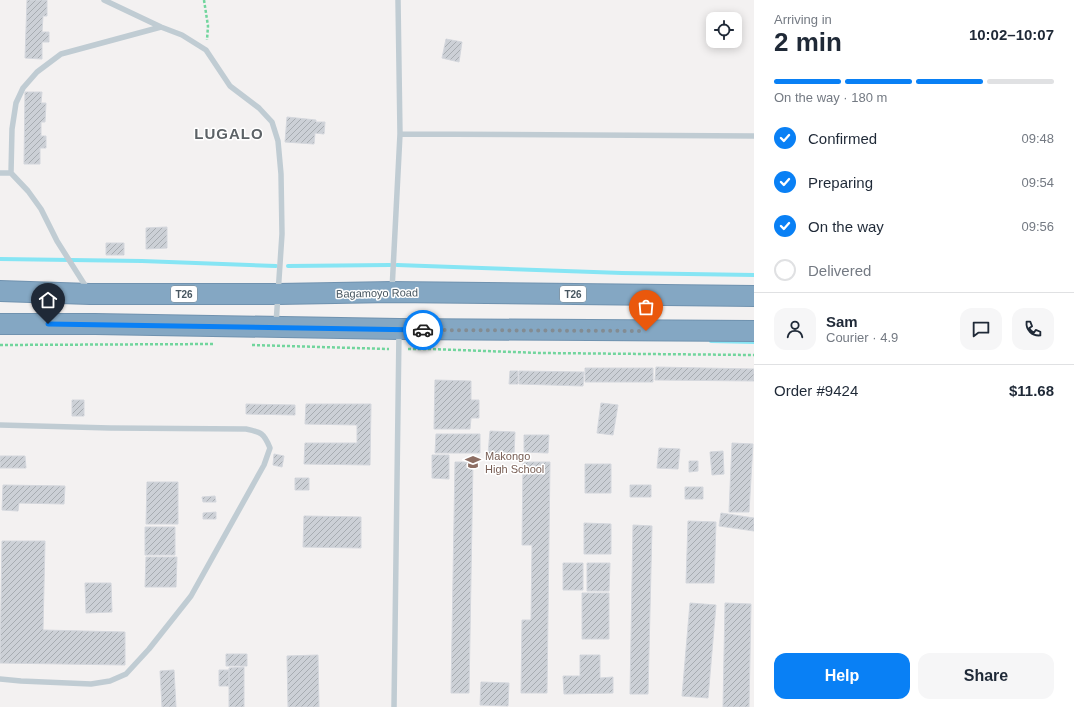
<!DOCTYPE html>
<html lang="en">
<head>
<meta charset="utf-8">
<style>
  :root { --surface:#fff; --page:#f6f6f7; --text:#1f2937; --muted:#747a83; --line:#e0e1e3; --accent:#0980f5 }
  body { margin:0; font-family:Arial,sans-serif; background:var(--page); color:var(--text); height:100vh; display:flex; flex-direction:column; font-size:15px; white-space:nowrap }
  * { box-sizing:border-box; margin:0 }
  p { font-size:13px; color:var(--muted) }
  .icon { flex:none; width:22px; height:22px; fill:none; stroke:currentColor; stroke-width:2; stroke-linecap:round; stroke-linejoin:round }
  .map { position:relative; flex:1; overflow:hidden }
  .details { display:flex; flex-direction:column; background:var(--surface); width:320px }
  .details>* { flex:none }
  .tools { position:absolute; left:706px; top:12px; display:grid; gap:8px }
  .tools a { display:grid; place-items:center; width:36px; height:36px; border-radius:8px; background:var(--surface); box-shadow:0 2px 10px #0003; font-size:20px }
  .pin { position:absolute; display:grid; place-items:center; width:34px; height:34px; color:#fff; margin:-41px -17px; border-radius:50% 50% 50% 0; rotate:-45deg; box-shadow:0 0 4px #0007 }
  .pin .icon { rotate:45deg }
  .courier { position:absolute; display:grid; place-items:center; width:40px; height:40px; margin:-20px; border:3px solid #0980f5; border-radius:50%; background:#fff; color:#222; box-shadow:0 1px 5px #0007 }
  .overview em { font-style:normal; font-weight:800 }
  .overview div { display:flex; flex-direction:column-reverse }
  .overview { display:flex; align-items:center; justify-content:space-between; height:68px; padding:0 20px }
  h1 { font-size:26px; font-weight:800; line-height:30px }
  .bar { display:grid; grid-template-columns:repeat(4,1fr); gap:6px 4px; align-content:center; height:48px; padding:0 20px }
  .bar i { height:5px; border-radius:3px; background:var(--line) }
  .bar .active { background:var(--accent) }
  .bar p { grid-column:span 4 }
  .line { display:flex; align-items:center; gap:10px; padding:0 20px; border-top:1px solid var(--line) }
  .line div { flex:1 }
  .round { display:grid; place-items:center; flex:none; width:42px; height:42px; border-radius:12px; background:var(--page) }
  ol { padding:0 20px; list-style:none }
  li { display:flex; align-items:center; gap:12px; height:44px }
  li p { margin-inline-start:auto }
  li .icon { padding:4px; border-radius:50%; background:var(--accent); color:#fff; stroke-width:4 }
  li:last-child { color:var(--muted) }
  li i { width:22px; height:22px; border:2px solid var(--line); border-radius:50% }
  .primary-button { display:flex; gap:8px; margin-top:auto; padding:8px 20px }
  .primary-button a { flex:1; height:46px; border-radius:12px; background:var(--accent); color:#fff; font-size:16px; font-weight:800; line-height:46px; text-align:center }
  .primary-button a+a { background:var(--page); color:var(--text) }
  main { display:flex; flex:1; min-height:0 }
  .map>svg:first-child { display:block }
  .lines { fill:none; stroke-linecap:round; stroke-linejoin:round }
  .stream { stroke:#86e5f4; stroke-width:4 }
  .building { fill:url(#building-hatch); stroke:#d4d7dd }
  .highway-casing { stroke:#7092af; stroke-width:22 }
  .path { stroke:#71d59d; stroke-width:2.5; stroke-dasharray:3 2; stroke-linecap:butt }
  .lane { stroke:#c0ccd3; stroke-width:5.5 }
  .highway { stroke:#84a7c3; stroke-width:20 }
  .done { stroke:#838c93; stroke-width:4; stroke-dasharray:0 7.2 }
  .route { stroke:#0980f5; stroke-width:5 }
  .labels { text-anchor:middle; stroke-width:3; stroke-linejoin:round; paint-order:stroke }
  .shield { fill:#fff; stroke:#7e8990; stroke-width:1 }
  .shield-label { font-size:10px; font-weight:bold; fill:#475660 }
  .street-label { font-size:11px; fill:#475660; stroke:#fff }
  .education-label { font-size:11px; fill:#785e54; stroke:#fff; text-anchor:start }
  .district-label { font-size:15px; font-weight:bold; letter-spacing:1px; fill:#5c6266; stroke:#fff }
</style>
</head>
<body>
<main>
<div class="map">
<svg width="754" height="707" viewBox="0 0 754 707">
  <defs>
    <pattern id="building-hatch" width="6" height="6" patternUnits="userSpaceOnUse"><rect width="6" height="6" fill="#ccd0d6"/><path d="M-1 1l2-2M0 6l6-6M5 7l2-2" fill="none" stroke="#a7acb1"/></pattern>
  </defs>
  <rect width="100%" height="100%" fill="#f3f1f1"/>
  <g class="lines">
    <!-- stream -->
    <path class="stream" d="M0 259 142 261 276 266
      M397 265 622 273 754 275
      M288 266 390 265
      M711 341 754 342"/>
  </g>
  <!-- building -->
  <path class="building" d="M27 0H47V16H43L42 32H49V42H42V59L25 58Z
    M446 39 462 42 459 62 442 58Z
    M25 92H42L41 103H46L45 122H41V136H46V148H40V164H24Z
    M287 117 316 120V122H325L324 134 315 133 314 144 285 142Z
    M167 227V248L146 249V228Z
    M106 243H124V255H106Z
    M656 367 754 369V381L655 380Z
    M585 368H653V382H585Z
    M510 371H518V384H509Z
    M519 371 584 372 583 386 519 384Z
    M435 380 471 381V400H479V418H471L470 429H434Z
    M72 400H84V416H72Z
    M601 403 618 405 613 435 597 433Z
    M246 404 295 405V415L246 414Z
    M306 404H371L370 465 304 464 305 443H357V425L305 424Z
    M490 431 515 432 514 455 488 454Z
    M436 434H480V453H435Z
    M524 435H549L548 453 524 452Z
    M732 443 753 444 749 512H729Z
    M659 448 680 449 678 469 657 468Z
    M723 451 724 474 712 475 710 452Z
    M274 454 284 456 282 467 273 465Z
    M432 455H449V479L432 478Z
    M0 456H25L26 468H0Z
    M689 461H698V471L689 472Z
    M455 462H473L469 693H451Z
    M523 462H550L547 693H521L522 620H531L532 545H522Z
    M585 464H611V493H585Z
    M295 478H309V490H295Z
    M147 482H178V524H146Z
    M3 485 65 486 64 504 19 503 18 511 2 510Z
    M630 485H651V497H630Z
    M685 487H703V499H685Z
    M215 496 216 502H203L202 497Z
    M216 512V519H203V513Z
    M721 513 754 518V531L719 526Z
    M304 516 361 517V548L303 547Z
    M688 521 716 522 714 583H686Z
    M584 523 611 524V554H584Z
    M633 525 652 526 648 694H630Z
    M145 527H175V555H145Z
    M2 541H45L43 630 125 632V665L0 663Z
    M146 557H177L176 587H145Z
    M563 563H583V590H563Z
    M587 563H610L609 591H587Z
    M85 583H111L112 612 86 613Z
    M582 593H609V639H582Z
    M690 603 716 605 708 698 682 696Z
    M725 603 751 604 749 707H723Z
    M226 654H247V666H226Z
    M318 655 319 707H288L287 656Z
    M580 655H600V678L613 677V693L564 694 563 676H580Z
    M244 667V707H229V668Z
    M174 670 176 707H162L160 671Z
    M219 670H229V686H219Z
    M481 682 509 683 508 706 480 705Z"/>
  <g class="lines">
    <defs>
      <path id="highway" d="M0 291 90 294H278L392 292 754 296
        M0 324H95L399 329 754 331"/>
    </defs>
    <!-- highway casing -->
    <use href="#highway" class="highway-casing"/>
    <!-- path -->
    <path class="path" d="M204 0 208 26 207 40
      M0 345 215 344
      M252 345 389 349
      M408 349H430L541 353 754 355"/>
    <!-- lane -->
    <path class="lane" d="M104 0 161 27 182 35 206 50 230 86 259 108 272 122 278 141 281 174 282 234 276 324
      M400 134 754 136
      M0 173H11L28 191 41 209 57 241 88 290
      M11 173 12 129 16 103 23 88 37 72 61 54 161 27
      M392 290 400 134 398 0
      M0 425 110 428 246 429C261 432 264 433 270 448L264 465 191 596 149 649 126 674 110 681 91 684 21 681 0 679
      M394 707 399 332"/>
    <!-- highway -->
    <use href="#highway" class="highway"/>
  </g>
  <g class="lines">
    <!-- done -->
    <path class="done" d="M423 330 646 331"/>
    <!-- route -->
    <path class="route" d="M48 324 423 330"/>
  </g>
  <!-- icons -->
  <defs>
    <symbol id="school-bare" viewBox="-9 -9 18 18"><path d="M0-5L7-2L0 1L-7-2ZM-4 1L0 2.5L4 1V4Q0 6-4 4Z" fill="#8d6e63" stroke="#fff" stroke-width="2.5" paint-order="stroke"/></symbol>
  </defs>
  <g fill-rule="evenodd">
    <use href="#school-bare" x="462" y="451" width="22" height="22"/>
  </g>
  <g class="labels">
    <!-- shield labels -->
    <g class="shield">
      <rect x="171" y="286" width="26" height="16" rx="3"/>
      <rect x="560" y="286" width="26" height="16" rx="3"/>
    </g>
    <g class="shield-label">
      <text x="184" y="298">T26</text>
      <text x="573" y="298">T26</text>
    </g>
    <!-- street labels -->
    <g class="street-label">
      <text transform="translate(377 293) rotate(-1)" y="4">Bagamoyo Road</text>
    </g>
    <!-- education labels -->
    <g class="education-label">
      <text x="485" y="460">Makongo<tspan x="485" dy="13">High School</tspan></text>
    </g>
    <!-- district labels -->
    <g class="district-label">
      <text x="229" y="139">LUGALO</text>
    </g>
  </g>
</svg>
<div class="tools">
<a><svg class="icon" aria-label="locate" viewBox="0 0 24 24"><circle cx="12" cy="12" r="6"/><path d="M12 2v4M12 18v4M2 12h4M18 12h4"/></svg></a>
</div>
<div class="pin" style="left:646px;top:331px;background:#ea580c"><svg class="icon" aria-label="bag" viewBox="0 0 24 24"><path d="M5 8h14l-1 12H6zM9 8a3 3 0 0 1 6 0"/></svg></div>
<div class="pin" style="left:48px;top:324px;background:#1f2937"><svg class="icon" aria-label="home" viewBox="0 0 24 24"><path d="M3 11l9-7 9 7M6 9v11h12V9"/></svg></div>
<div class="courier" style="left:423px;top:330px"><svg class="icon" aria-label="car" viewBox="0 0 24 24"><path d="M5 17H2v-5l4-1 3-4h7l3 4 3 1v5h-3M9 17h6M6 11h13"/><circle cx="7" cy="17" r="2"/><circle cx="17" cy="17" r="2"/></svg></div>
</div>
<section class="details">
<div class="overview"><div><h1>2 min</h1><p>Arriving in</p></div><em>10:02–10:07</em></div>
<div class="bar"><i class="active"></i><i class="active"></i><i class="active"></i><i></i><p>On the way · 180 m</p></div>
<ol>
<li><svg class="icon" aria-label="check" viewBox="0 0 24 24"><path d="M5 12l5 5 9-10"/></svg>Confirmed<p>09:48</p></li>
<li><svg class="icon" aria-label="check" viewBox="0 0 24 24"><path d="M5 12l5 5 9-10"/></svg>Preparing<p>09:54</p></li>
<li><svg class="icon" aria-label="check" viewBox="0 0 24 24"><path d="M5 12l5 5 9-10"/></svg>On the way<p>09:56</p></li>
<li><i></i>Delivered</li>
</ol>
<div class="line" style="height:72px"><a class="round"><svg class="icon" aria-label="person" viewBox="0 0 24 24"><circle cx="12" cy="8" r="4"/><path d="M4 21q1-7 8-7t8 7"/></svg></a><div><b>Sam</b><p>Courier · 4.9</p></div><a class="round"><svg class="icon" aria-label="chat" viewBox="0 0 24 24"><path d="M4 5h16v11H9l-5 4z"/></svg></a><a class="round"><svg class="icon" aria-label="phone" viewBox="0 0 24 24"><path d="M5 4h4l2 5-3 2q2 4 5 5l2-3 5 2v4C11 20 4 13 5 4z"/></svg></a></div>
<div class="line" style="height:52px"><div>Order #9424</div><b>$11.68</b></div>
<div class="primary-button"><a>Help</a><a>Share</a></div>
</section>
</main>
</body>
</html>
